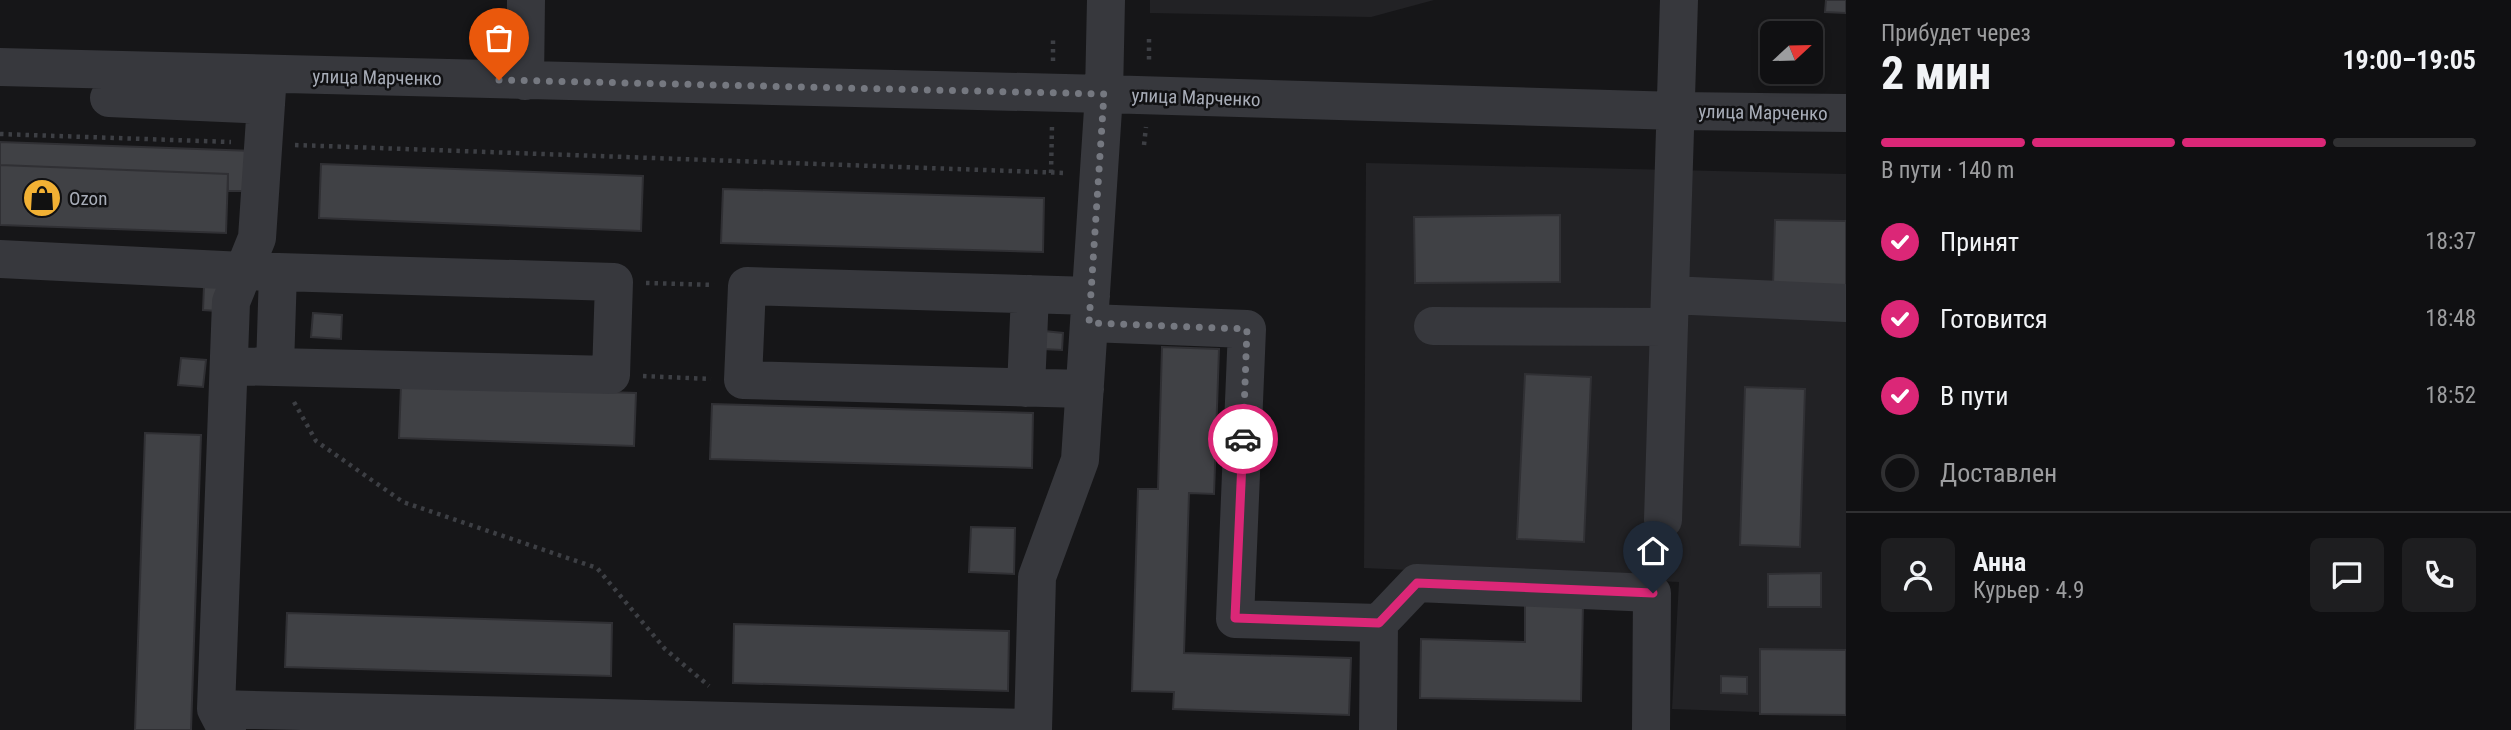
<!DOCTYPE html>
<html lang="ru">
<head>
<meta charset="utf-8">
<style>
  :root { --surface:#101012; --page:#1e1e20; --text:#f1f3f6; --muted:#9c9d9f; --line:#303032; --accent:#db2777 }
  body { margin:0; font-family:"Roboto Condensed",sans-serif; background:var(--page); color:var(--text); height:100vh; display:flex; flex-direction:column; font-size:26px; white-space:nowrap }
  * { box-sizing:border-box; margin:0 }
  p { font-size:23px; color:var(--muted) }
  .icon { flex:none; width:38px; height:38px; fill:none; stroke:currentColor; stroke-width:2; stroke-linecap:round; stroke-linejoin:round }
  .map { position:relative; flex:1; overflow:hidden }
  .panel { display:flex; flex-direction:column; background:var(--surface); width:665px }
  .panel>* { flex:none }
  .needle { width:46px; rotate:68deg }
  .buttons { position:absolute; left:1760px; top:21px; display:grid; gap:14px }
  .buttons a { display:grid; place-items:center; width:63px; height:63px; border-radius:10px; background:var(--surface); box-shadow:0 4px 10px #0003,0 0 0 2px var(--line); font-size:35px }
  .pin { position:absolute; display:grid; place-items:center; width:60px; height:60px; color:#fff; margin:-72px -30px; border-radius:50% 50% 50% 0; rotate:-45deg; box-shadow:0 0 7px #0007 }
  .pin .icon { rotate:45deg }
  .courier { position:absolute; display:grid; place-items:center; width:70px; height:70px; margin:-35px; border:5px solid #db2777; border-radius:50%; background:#fff; color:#222; box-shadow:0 2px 9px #0007 }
  .head em { font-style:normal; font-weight:700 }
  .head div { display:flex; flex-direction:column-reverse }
  .head { display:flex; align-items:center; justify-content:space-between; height:119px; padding:0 35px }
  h1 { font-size:46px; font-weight:700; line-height:52px }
  .bar { display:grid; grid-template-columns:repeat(4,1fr); gap:10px 7px; align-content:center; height:84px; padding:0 35px }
  .bar i { height:9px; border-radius:5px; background:var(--line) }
  .bar .selected { background:var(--accent) }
  .bar p { grid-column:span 4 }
  .line { display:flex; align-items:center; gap:18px; padding:0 35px; border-top:2px solid var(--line) }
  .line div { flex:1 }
  .round { display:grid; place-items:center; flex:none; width:74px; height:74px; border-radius:10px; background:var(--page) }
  ol { padding:0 35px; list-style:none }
  li { display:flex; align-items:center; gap:21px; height:77px }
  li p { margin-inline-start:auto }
  li .icon { padding:7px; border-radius:50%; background:var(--accent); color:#fff; stroke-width:4 }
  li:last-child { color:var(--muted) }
  li i { width:38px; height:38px; border:4px solid var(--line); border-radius:50% }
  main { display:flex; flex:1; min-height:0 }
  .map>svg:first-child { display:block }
  .built { fill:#222225 }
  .building { fill:#404145; stroke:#303034; stroke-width:2 }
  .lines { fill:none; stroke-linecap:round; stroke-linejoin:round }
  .path { stroke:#3d3f44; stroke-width:4.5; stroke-dasharray:3.5 5; stroke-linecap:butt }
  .minor { stroke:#37383d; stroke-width:38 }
  .done { stroke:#757880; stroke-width:7; stroke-dasharray:0 12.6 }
  .route { stroke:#db2777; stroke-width:9 }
  .labels { text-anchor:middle; stroke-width:5; stroke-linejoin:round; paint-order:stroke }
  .street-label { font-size:19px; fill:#a8adb8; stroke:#111113 }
  .poi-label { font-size:19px; fill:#a8adb8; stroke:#111113; text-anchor:start }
</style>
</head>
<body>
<main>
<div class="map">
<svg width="1846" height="730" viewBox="0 0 1846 730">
  <rect width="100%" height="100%" fill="#161618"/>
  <!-- built -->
  <path class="built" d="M1150 0H1434L1371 17 1150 13Z
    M1366 163 1846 174V715L1672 709 1679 582 1364 568Z"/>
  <!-- building -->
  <path class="building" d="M1826 0H1846V13L1825 12Z
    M0 142 254 151 253 191H228V174L0 165Z
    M321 164 643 176 641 231 319 218Z
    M0 165 228 174 226 233 0 225Z
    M723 189 1044 198 1043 252 721 243Z
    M1560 215V282L1415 283 1414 217Z
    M1775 220 1846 221V288L1773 286Z
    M204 286 219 287 217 311 203 310Z
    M313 313 342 315 341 339 311 337Z
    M1044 331 1063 333 1062 350 1043 349Z
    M1162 347 1219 349 1214 494 1189 493 1184 653 1351 658 1349 715 1173 709 1174 692 1132 691 1138 489H1158Z
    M181 358 206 360 203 387 178 385Z
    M1525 374 1591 377 1584 542 1517 539Z
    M401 385 636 393 634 446 399 438Z
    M1745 387 1805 389 1800 547 1740 545Z
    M712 404 1033 413 1032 468 710 459Z
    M145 433 201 435 191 730H135Z
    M971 527 1015 528 1014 574 969 572Z
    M1821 573V607H1768V574Z
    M1525 603 1583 604 1581 701 1420 698 1421 639 1525 642Z
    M287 613 612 623 611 676 285 667Z
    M734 624 1009 631 1008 691 733 683Z
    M1760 649 1846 650V715L1760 714Z
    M1721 676 1747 677V694L1721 693Z"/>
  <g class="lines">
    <!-- path -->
    <path class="path" d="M1149 39V62
      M1053 61V37
      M0 134 231 142
      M295 145 1066 173
      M1144 145 1146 127
      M1051 173 1052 126
      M646 283 714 285
      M643 376 711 379
      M294 402 316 441 403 502 597 568 665 649 709 686"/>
    <!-- minor -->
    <path class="minor" d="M0 67 1104 94 1678 111 1846 113
      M525 81 526 0
      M109 98 266 105
      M0 259 243 271 614 282 611 375 229 366
      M1670 295 1846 303
      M1089 323 1247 329 1235 619 1379 623 1417 583 1652 593 1651 730
      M1433 326 1668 327
      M275 367 278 272
      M1026 388 1030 294
      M1085 389 743 380 747 286 1091 296
      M1663 520 1679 0
      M216 709 1033 728
      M227 730 216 709 231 302 257 238 268 74
      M1033 730 1037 577 1080 460 1104 94 1106 0
      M1378 730 1379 623"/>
  </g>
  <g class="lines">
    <!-- done -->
    <path class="done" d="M499 80 1104 94 1089 323 1247 329 1243 439"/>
    <!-- route -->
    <path class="route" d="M1243 439 1235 618 1379 623 1417 583 1653 593"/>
  </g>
  <!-- icons -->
  <defs>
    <symbol id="shop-disc" viewBox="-11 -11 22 22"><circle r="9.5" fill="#f2b134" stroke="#111113"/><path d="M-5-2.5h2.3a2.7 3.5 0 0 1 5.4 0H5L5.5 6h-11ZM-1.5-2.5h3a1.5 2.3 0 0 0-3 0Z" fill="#111"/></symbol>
  </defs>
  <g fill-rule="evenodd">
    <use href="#shop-disc" x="20" y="176" width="44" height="44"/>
  </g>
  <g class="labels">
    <!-- street labels -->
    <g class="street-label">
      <text transform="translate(377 77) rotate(1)" y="7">улица Марченко</text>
      <text transform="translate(1196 97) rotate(2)" y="7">улица Марченко</text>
      <text transform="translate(1763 112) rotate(1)" y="7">улица Марченко</text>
    </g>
    <!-- poi labels -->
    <g class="poi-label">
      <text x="69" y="205">Ozon</text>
    </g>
  </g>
</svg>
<div class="buttons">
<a><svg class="needle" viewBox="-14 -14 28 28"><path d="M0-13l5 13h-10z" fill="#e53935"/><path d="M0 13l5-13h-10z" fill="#9c9d9f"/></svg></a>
</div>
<div class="pin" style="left:499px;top:80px;background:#ea580c"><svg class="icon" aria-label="bag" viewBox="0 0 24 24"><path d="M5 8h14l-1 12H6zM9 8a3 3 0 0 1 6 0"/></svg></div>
<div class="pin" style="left:1653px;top:593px;background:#1f2937"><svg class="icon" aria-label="home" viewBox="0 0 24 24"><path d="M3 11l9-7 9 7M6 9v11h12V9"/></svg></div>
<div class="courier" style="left:1243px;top:439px"><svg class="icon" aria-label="car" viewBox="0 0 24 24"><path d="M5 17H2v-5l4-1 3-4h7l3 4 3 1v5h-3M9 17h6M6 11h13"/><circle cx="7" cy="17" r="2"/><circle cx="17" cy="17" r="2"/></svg></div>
</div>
<section class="panel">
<div class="head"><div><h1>2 мин</h1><p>Прибудет через</p></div><em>19:00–19:05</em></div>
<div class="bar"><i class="selected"></i><i class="selected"></i><i class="selected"></i><i></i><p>В пути · 140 m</p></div>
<ol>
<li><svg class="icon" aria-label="check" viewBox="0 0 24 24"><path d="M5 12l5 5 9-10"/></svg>Принят<p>18:37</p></li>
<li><svg class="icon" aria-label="check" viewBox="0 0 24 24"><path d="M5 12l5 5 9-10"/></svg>Готовится<p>18:48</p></li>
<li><svg class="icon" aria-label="check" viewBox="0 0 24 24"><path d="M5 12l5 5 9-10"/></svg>В пути<p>18:52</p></li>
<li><i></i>Доставлен</li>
</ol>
<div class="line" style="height:126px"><a class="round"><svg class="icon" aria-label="person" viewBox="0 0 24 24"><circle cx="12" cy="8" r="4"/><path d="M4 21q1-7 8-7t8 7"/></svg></a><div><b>Анна</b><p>Курьер · 4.9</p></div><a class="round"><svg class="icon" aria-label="chat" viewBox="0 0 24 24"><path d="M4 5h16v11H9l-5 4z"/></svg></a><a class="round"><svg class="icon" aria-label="phone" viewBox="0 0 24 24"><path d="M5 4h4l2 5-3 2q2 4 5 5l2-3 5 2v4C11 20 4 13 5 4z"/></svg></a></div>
</section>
</main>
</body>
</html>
